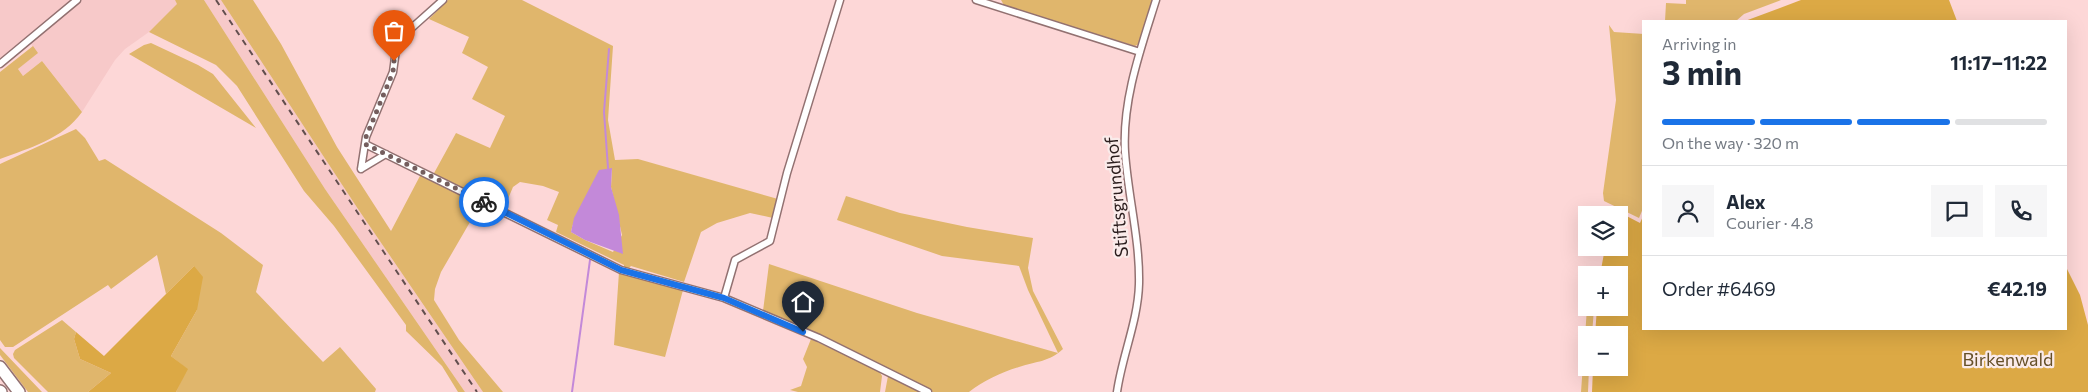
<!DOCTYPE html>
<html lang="en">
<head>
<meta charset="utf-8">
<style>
  :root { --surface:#fff; --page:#f6f6f7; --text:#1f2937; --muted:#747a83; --line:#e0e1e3; --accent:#1a73e8 }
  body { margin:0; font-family:Commissioner,sans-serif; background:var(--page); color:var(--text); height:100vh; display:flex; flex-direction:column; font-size:19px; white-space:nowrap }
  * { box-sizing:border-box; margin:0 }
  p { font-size:16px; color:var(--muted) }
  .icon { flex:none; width:28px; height:28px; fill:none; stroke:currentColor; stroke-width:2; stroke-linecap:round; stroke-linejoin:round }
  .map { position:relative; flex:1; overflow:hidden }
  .drawer { position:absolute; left:1642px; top:20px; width:425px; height:310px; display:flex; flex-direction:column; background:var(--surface); border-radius:0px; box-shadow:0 5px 20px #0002 }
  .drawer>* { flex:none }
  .tools { position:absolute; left:1578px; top:206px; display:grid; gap:10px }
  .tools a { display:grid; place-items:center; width:50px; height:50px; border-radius:0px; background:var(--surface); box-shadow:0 5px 20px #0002; font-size:25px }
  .pin { position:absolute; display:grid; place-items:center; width:42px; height:42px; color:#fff; margin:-51px -21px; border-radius:50% 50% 50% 0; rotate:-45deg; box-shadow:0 0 5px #0007 }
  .pin .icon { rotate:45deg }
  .courier { position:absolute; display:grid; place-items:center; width:50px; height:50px; margin:-25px; border:4px solid #1a73e8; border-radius:50%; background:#fff; color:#222; box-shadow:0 1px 6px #0007 }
  .summary em { font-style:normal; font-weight:700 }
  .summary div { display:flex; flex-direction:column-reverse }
  .summary { display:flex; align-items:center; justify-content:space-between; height:85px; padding:0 20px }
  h1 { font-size:32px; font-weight:700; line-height:38px }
  .bar { display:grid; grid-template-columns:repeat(4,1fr); gap:8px 5px; align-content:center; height:60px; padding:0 20px }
  .bar i { height:6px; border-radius:4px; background:var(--line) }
  .bar .on { background:var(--accent) }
  .bar p { grid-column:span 4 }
  .line { display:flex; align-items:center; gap:12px; padding:0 20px; border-top:1px solid var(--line) }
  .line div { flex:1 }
  .round { display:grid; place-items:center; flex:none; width:52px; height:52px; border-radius:0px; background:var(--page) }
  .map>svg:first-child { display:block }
  .built { fill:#f7c9c9 }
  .green { fill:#e0b66c; fill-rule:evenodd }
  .forest { fill:#dca945 }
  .water { fill:#c389d9 }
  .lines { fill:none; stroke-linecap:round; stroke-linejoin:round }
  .stream { stroke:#c389d9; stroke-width:2 }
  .street-casing { stroke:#927171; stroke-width:9 }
  .highway-casing { stroke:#927171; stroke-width:14 }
  .street { stroke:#fff; stroke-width:6 }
  .highway { stroke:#fff; stroke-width:11 }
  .rail { stroke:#624e4e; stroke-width:2; stroke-dasharray:6 6; stroke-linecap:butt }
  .done { stroke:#745e5e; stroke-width:5; stroke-dasharray:0 9 }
  .route { stroke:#1a73e8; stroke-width:6 }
  .labels { text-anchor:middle; stroke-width:4.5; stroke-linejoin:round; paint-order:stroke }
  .street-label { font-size:18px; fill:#2b1d1d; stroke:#faebea }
  .park-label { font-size:18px; fill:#665028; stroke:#faebea }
</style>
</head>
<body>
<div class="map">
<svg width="2088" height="392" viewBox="0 0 2088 392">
  <rect width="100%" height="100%" fill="#fdd7d7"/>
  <!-- built -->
  <path class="built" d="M0 0H175L178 4 149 32 125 49 115 60 82 112 42 61 23 76 18 69 37 53 27 38 0 59Z
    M204 0H221L358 209 483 392H465L325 189Z"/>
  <!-- green -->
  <path class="green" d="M175 0H204L325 189 465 392H458L442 366 406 331V325L334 226 304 191 237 86 216 65 149 32 177 4Z
    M221 0H253L281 44 337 147 391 231 421 174 478 204 477 210 441 272 435 289 434 300 459 340 503 392H483L358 209Z
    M448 0H522L613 46 608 120 615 160 638 159 778 199 773 218 750 213 717 223 701 232 684 282 631 266 628 269 624 268V265L556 232 558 225 547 220 559 192 543 186 520 182 513 187 504 208 475 192 473 195 433 175 456 133 490 148 505 116 472 99 488 67 462 53 469 37 429 19ZM612 169 611 187 622 235 613 252 585 240 571 232C577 205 595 188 612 169Z
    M1001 0H1154L1139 44 1135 46 1005 7Z
    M1686 0H1781L1744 14 1736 21H1665L1666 3 1686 4Z
    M1609 25 1614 32 1644 34V206L1639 218 1604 201 1603 193 1616 100Z
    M151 43 198 65 213 74 256 128 129 54 144 45Z
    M33 46 38 53 18 69 23 76 42 61 82 112C63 139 29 148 0 159V72Z
    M76 129 85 138 99 161 105 159 221 233 263 265 256 292 323 362 340 347 376 389 375 392H176L187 369 171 356 197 310 194 266 166 294 157 255 111 289 108 285 13 347H5L0 340V164Z
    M846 196 900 213 967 227 1033 238 1028 268 1033 291 1063 349C1049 362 1037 361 1019 367 1002 372 983 381 969 392H933L886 367 763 311 769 264 917 313 1058 353 1028 290 1019 266 942 256 837 220Z
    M619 272 683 290 665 357 614 345Z
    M1587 308H1594L1592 335H1586V368H1589L1588 392H1581Z
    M62 320 76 332 74 339 80 359 111 373 88 392H48L14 358 13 354 15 350Z
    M811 339 879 371 882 376 880 392H798L790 390 801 386 807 367 803 359Z
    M0 348 42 392H28L0 355Z
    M888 376 893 377 923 392H885Z"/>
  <!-- forest -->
  <path class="forest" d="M1801 0H1949L1957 21H1745Z
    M1615 210 1640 223 1644 214V329H2066V267L2080 295 2088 325V392H1592L1593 368H1619V335H1595L1597 308H1619V275H1600L1605 248H1619V215H1614Z
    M194 266 203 277 197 310 171 356 188 369 176 392H88L111 373 80 359 74 339 76 332 104 356Z"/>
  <!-- water -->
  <path class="water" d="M612 168 611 187 619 215 623 254 585 240 571 232 574 218 599 170Z"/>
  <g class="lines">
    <!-- stream -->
    <path class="stream" d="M608 168 604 112 609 49
      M572 392 590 260"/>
    <defs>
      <path id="street" d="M976 0 1140 52
        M0 64 77 0
        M365 144 621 270 724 298 819 338 928 392
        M361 169 366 137 393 72 396 50 400 40 406 33 443 0
        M361 169 386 154
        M724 298 735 260 770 241 787 173 840 0
        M1117 392C1122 356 1138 321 1139 284 1140 240 1128 196 1125 152 1122 100 1141 48 1156 0"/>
      <path id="highway" d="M0 367 19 392
        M0 391 1 392"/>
    </defs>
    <!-- street casing -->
    <use href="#street" class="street-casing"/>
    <!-- highway casing -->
    <use href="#highway" class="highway-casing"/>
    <!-- street -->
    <use href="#street" class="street"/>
    <!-- highway -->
    <use href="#highway" class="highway"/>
    <!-- rail -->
    <path class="rail" d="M216 0 477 392"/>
  </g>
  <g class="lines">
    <!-- done -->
    <path class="done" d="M394 61 393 72 366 137 365 144 484 202"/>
    <!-- route -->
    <path class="route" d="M484 202 621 270 724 298 803 332"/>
  </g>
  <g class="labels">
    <!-- street labels -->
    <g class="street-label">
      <text transform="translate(1117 197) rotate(-95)" y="6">Stiftsgrundhof</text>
    </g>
    <!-- park labels -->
    <g class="park-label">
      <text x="2008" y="366">Birkenwald</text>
    </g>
  </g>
</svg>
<div class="tools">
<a><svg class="icon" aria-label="layers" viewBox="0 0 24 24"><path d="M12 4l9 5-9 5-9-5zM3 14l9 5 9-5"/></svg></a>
<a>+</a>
<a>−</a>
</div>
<div class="pin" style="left:394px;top:61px;background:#ea580c"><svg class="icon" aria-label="bag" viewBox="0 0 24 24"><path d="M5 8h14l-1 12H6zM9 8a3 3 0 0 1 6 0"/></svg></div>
<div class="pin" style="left:803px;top:332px;background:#1f2937"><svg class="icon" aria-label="home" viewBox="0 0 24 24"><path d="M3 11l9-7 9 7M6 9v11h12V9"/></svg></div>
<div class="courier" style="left:484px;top:202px"><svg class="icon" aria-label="bike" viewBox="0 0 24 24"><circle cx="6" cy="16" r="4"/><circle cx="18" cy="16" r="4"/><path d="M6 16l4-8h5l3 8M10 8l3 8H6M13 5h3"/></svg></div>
<section class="drawer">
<div class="summary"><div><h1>3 min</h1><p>Arriving in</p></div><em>11:17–11:22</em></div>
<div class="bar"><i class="on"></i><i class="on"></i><i class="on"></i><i></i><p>On the way · 320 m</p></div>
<div class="line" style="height:90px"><a class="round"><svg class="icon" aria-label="person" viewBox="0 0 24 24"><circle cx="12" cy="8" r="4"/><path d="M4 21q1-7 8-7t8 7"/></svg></a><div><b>Alex</b><p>Courier · 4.8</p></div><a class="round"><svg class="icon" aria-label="chat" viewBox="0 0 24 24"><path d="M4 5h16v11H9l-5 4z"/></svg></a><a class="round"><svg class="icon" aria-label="phone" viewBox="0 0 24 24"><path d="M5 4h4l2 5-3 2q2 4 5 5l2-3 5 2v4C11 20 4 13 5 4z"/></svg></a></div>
<div class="line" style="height:65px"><div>Order #6469</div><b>€42.19</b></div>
</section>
</div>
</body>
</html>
